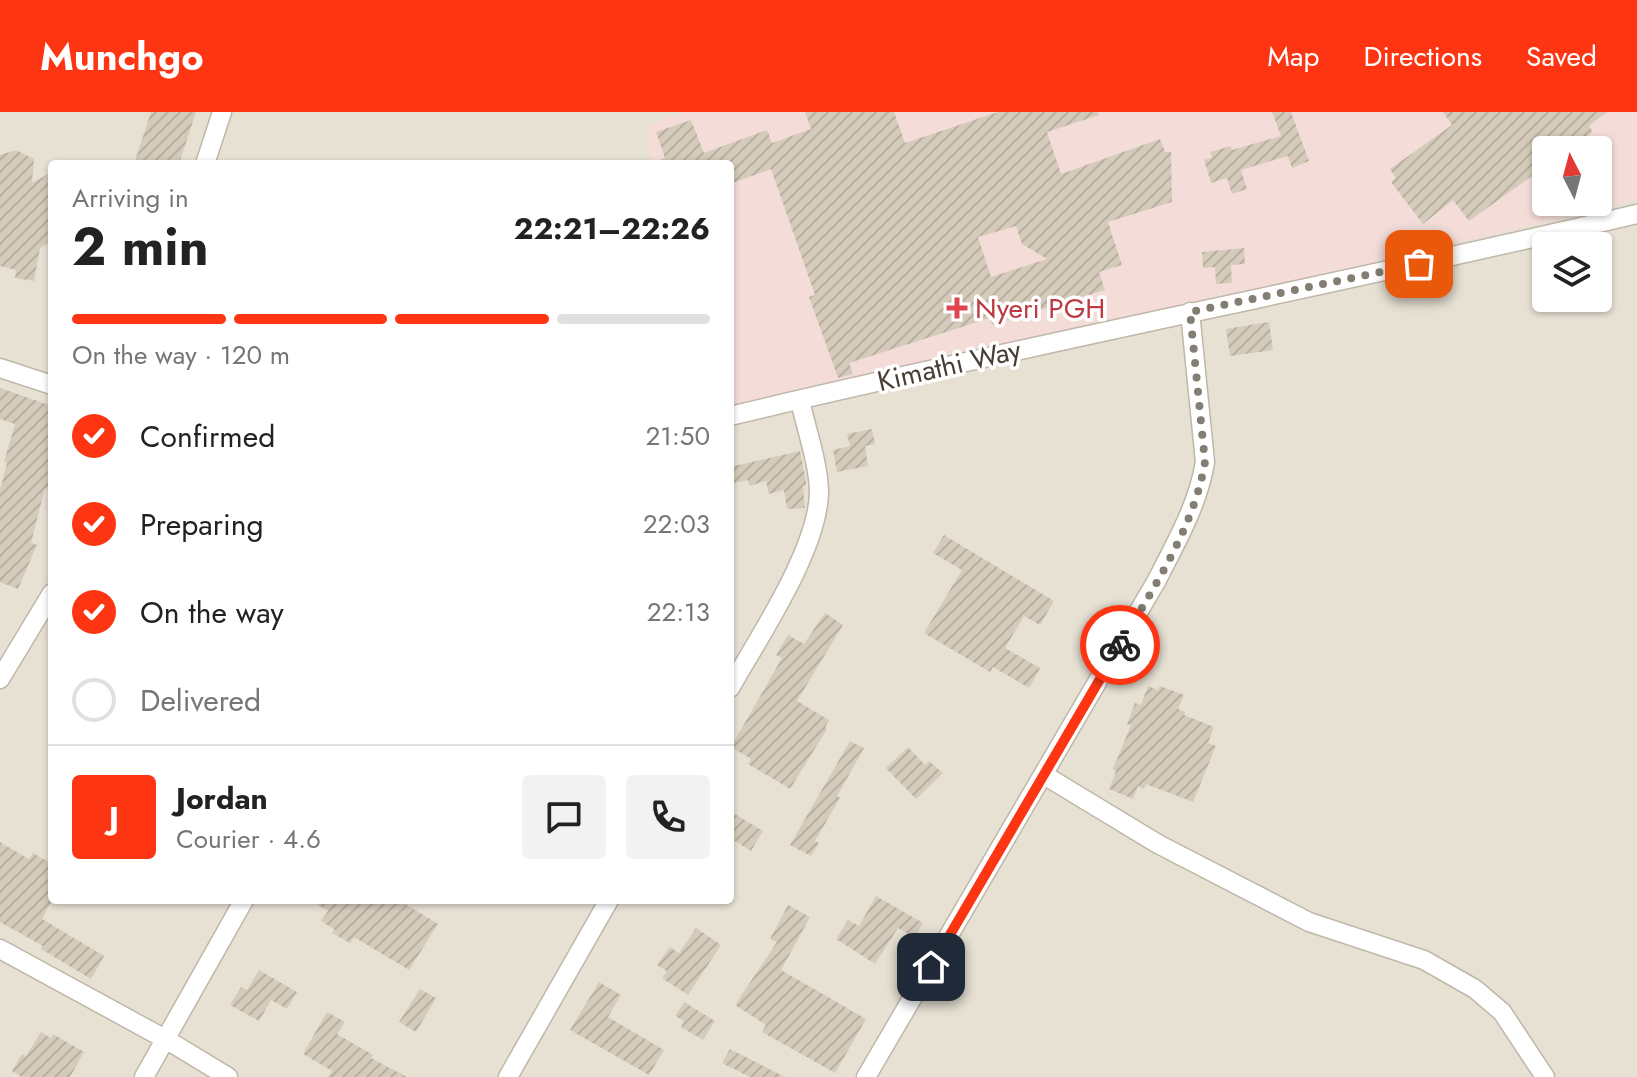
<!DOCTYPE html>
<html lang="en">
<head>
<meta charset="utf-8">
<style>
  :root { --surface:#fff; --page:#f2f2f2; --text:#222; --muted:#767676; --line:#e0e0e0; --accent:#fe3513 }
  body { margin:0; font-family:Jost,sans-serif; background:var(--page); color:var(--text); height:100vh; display:flex; flex-direction:column; font-size:30px; white-space:nowrap }
  * { box-sizing:border-box; margin:0 }
  p { font-size:26px; color:var(--muted) }
  .icon { flex:none; width:44px; height:44px; fill:none; stroke:currentColor; stroke-width:2; stroke-linecap:round; stroke-linejoin:round }
  .map { position:relative; flex:1; overflow:hidden }
  .side { position:absolute; left:48px; top:48px; width:686px; height:744px; display:flex; flex-direction:column; background:var(--surface); border-radius:8px; box-shadow:0 2px 6px #0004 }
  .side>* { flex:none }
  .needle { width:52px; rotate:354deg }
  .controls { position:absolute; left:1532px; top:24px; display:grid; gap:16px }
  .controls a { display:grid; place-items:center; width:80px; height:80px; border-radius:8px; background:var(--surface); box-shadow:0 2px 6px #0004; font-size:40px }
  .pin { position:absolute; display:grid; place-items:center; width:68px; height:68px; color:#fff; margin:-34px; border-radius:16px; box-shadow:0 4px 12px #0006 }
  .courier { position:absolute; display:grid; place-items:center; width:80px; height:80px; margin:-40px; border:6px solid #fe3513; border-radius:50%; background:#fff; color:#222; box-shadow:0 2px 10px #0007 }
  .summary em { font-style:normal; font-weight:700 }
  .summary div { display:flex; flex-direction:column-reverse }
  .summary { display:flex; align-items:center; justify-content:space-between; height:136px; padding:0 24px }
  h1 { font-size:52px; font-weight:700; line-height:60px }
  .bar { display:grid; grid-template-columns:repeat(4,1fr); gap:12px 8px; align-content:center; height:96px; padding:0 24px }
  .bar i { height:10px; border-radius:6px; background:var(--line) }
  .bar .selected { background:var(--accent) }
  .bar p { grid-column:span 4 }
  .line { display:flex; align-items:center; gap:20px; padding:0 24px; border-top:2px solid var(--line) }
  .line div { flex:1 }
  .round { display:grid; place-items:center; flex:none; width:84px; height:84px; border-radius:8px; background:var(--page) }
  ol { padding:0 24px; list-style:none }
  li { display:flex; align-items:center; gap:24px; height:88px }
  li p { margin-inline-start:auto }
  li .icon { padding:8px; border-radius:50%; background:var(--accent); color:#fff; stroke-width:4 }
  li:last-child { color:var(--muted) }
  li i { width:44px; height:44px; border:4px solid var(--line); border-radius:50% }
  header { display:flex; align-items:center; gap:48px; box-sizing:border-box; height:112px; padding:0 40px; background:var(--accent); color:#fff }
  header strong { font-size:38px }
  nav { display:flex; gap:44px; margin-inline-start:auto; font-size:28px }
  .map>svg:first-child { display:block }
  .residential { fill:#e7e1d4; fill-rule:evenodd }
  .medical { fill:#f4ddd9; fill-rule:evenodd }
  .building { fill:url(#building-hatch); fill-rule:evenodd }
  .lines { fill:none; stroke-linecap:round; stroke-linejoin:round }
  .minor-casing { stroke:#bfb7a8; stroke-width:21 }
  .minor { stroke:#fff; stroke-width:18 }
  .done { stroke:#837d73; stroke-width:8; stroke-dasharray:0 14.4 }
  .route { stroke:#fe3513; stroke-width:10 }
  .health-dot { fill:#e0444e; stroke:#fff; stroke-width:3 }
  .labels { text-anchor:middle; stroke-width:7; stroke-linejoin:round; paint-order:stroke }
  .health-label { font-size:28px; fill:#be3a42; stroke:#fff; text-anchor:start }
  .street-label { font-size:28px; fill:#463f35; stroke:#fff }
</style>
</head>
<body>
<header>
<strong>Munchgo</strong>
<nav><a>Map</a><a>Directions</a><a>Saved</a></nav>
</header>
<div class="map">
<svg width="1637" height="965" viewBox="0 0 1637 965">
  <defs>
    <pattern id="building-hatch" width="6" height="6" patternUnits="userSpaceOnUse" patternTransform="scale(2)"><rect width="6" height="6" fill="#d5cbbb"/><path d="M-1 1l2-2M0 6l6-6M5 7l2-2" fill="none" stroke="#b8afa1"/></pattern>
  </defs>
  <rect width="100%" height="100%" fill="#f3efe6"/>
  <!-- residential -->
  <path class="residential" d="M0 0H1637V965H0ZM1546 38H1598V90H1546ZM52 52H730V788H52ZM1546 134H1598V186H1546Z"/>
  <!-- medical -->
  <path class="medical" d="M681 0H1637V88L730 303V52H650V14ZM1546 38H1598V90H1546Z"/>
  <!-- building -->
  <path class="building" d="M151 0H196L179 52H134Z
    M805 0H894L905 31 998 0H1098L1099 3 1047 20 1061 62 1160 27 1165 40H1171L1172 90 1108 110 1122 153 1099 160 1105 178 992 213 990 206 849 251 853 262 838 266 809 185 815 183 771 57 730 72V52H659L658 49 665 46 656 20 691 8 704 41 767 18 772 31 811 17ZM1016 114 1022 132 1047 147 991 165 978 125Z
    M1272 0H1291L1309 49 1292 56 1288 44 1241 58 1247 77 1232 82 1227 66 1211 71 1204 48 1212 46 1210 40 1231 34 1232 38 1281 24Z
    M1443 0H1607L1589 14 1593 20 1568 38H1546V54L1469 109 1453 88 1423 112 1391 70 1396 66 1390 57 1452 13Z
    M16 38 34 47 32 71 52 60V129L40 136 34 169 15 166 16 158 0 154V43Z
    M1244 136 1245 152 1231 153 1232 171 1216 172 1215 155 1203 156 1202 140Z
    M1269 210 1273 238 1230 244 1226 217Z
    M0 276 52 294V378L45 376 31 431 37 433 18 477 0 470V378L7 351 4 350 15 312 0 307Z
    M872 317 875 332 865 334 868 354 837 360 833 338 850 334 847 322Z
    M800 339 806 369V373L803 374 805 396 787 397 784 378 769 382 766 369 749 374 748 368 730 372V355Z
    M944 423 1054 489 1040 513 1024 504 1005 536 1040 556 1029 576 993 555 990 560 924 521 962 458 933 441Z
    M825 501 843 513 797 589 829 608 825 616 827 617 790 677 748 652 751 647 731 635 782 546 776 543 788 523 804 532Z
    M1148 574 1158 578 1160 574 1184 583 1178 597 1185 600 1184 603 1214 615 1208 631 1216 634 1193 690 1146 672 1144 677 1138 674 1133 687 1109 677 1116 659 1113 657 1131 613 1127 612 1135 591 1141 593Z
    M850 629 864 636 837 684 840 686 815 729 819 731 811 744 790 733Z
    M908 635 925 653 929 649 943 661 916 687 886 656Z
    M730 699 763 719 751 739 730 726Z
    M0 730 29 747 33 741 52 752V789L42 807 104 844 91 867 41 837 43 834 0 810Z
    M876 784 923 811 915 826 898 816 875 852 836 827 848 808 859 814Z
    M310 788H399L438 812 409 858 354 825 350 831 332 821 335 818 321 809 328 799Z
    M788 793 810 805 781 858 866 907 835 961 762 920 766 913 735 893 777 830 770 827Z
    M696 816 721 833 688 883 662 866 667 859 657 853 670 835 679 841Z
    M259 858 297 880 287 897 271 888 259 909 230 893 241 875 247 878Z
    M599 870 621 883 608 905 664 938 649 963 570 918Z
    M420 877 436 886 416 920 399 910Z
    M684 890 715 909 703 928 681 915 684 909 675 904Z
    M327 900 345 910 337 922 373 943 371 946 407 965H328L332 959 303 942Z
    M41 920 51 926 53 922 84 940 70 965H22L12 959 22 942 26 944Z
    M730 937 785 965H750L722 951Z"/>
  <g class="lines">
    <defs>
      <path id="minor" d="M205 52 222 0
        M0 256 52 273
        M730 304C1031 232 1335 173 1637 102
        M0 567 52 481
        M730 576C759 525 819 436 819 379 818 349 806 317 800 288
        M1044 663 1158 732 1309 810 1424 848 1475 877 1502 900 1545 965
        M0 837 167 928 228 965
        M144 965 244 788
        M508 965 609 788
        M866 965 1157 468C1176 430 1198 393 1205 350L1190 200"/>
    </defs>
    <!-- minor casing -->
    <use href="#minor" class="minor-casing"/>
    <!-- minor -->
    <use href="#minor" class="minor"/>
  </g>
  <g class="lines">
    <!-- done -->
    <path class="done" d="M1120 533C1153 476 1194 416 1205 350L1190 200 1419 152"/>
    <!-- route -->
    <path class="route" d="M931 855 1120 533"/>
  </g>
  <!-- markers -->
  <path class="health-dot" d="M953 184h8v8h8v8h-8v8h-8v-8h-8v-8h8z"/>
  <g class="labels">
    <!-- health labels -->
    <g class="health-label">
      <text x="975" y="206">Nyeri PGH</text>
    </g>
    <!-- street labels -->
    <g class="street-label">
      <text transform="translate(949 253) rotate(-13)" y="10">Kimathi Way</text>
    </g>
  </g>
</svg>
<div class="controls">
<a><svg class="needle" viewBox="-14 -14 28 28"><path d="M0-13l5 13h-10z" fill="#e53935"/><path d="M0 13l5-13h-10z" fill="#767676"/></svg></a>
<a><svg class="icon" aria-label="layers" viewBox="0 0 24 24"><path d="M12 4l9 5-9 5-9-5zM3 14l9 5 9-5"/></svg></a>
</div>
<div class="pin" style="left:1419px;top:152px;background:#ea580c"><svg class="icon" aria-label="bag" viewBox="0 0 24 24"><path d="M5 8h14l-1 12H6zM9 8a3 3 0 0 1 6 0"/></svg></div>
<div class="pin" style="left:931px;top:855px;background:#1f2937"><svg class="icon" aria-label="home" viewBox="0 0 24 24"><path d="M3 11l9-7 9 7M6 9v11h12V9"/></svg></div>
<div class="courier" style="left:1120px;top:533px"><svg class="icon" aria-label="bike" viewBox="0 0 24 24"><circle cx="6" cy="16" r="4"/><circle cx="18" cy="16" r="4"/><path d="M6 16l4-8h5l3 8M10 8l3 8H6M13 5h3"/></svg></div>
<section class="side">
<div class="summary"><div><h1>2 min</h1><p>Arriving in</p></div><em>22:21–22:26</em></div>
<div class="bar"><i class="selected"></i><i class="selected"></i><i class="selected"></i><i></i><p>On the way · 120 m</p></div>
<ol>
<li><svg class="icon" aria-label="check" viewBox="0 0 24 24"><path d="M5 12l5 5 9-10"/></svg>Confirmed<p>21:50</p></li>
<li><svg class="icon" aria-label="check" viewBox="0 0 24 24"><path d="M5 12l5 5 9-10"/></svg>Preparing<p>22:03</p></li>
<li><svg class="icon" aria-label="check" viewBox="0 0 24 24"><path d="M5 12l5 5 9-10"/></svg>On the way<p>22:13</p></li>
<li><i></i>Delivered</li>
</ol>
<div class="line" style="height:144px"><b class="round" style="background:var(--accent);color:#fff">J</b><div><b>Jordan</b><p>Courier · 4.6</p></div><a class="round"><svg class="icon" aria-label="chat" viewBox="0 0 24 24"><path d="M4 5h16v11H9l-5 4z"/></svg></a><a class="round"><svg class="icon" aria-label="phone" viewBox="0 0 24 24"><path d="M5 4h4l2 5-3 2q2 4 5 5l2-3 5 2v4C11 20 4 13 5 4z"/></svg></a></div>
</section>
</div>
</body>
</html>
